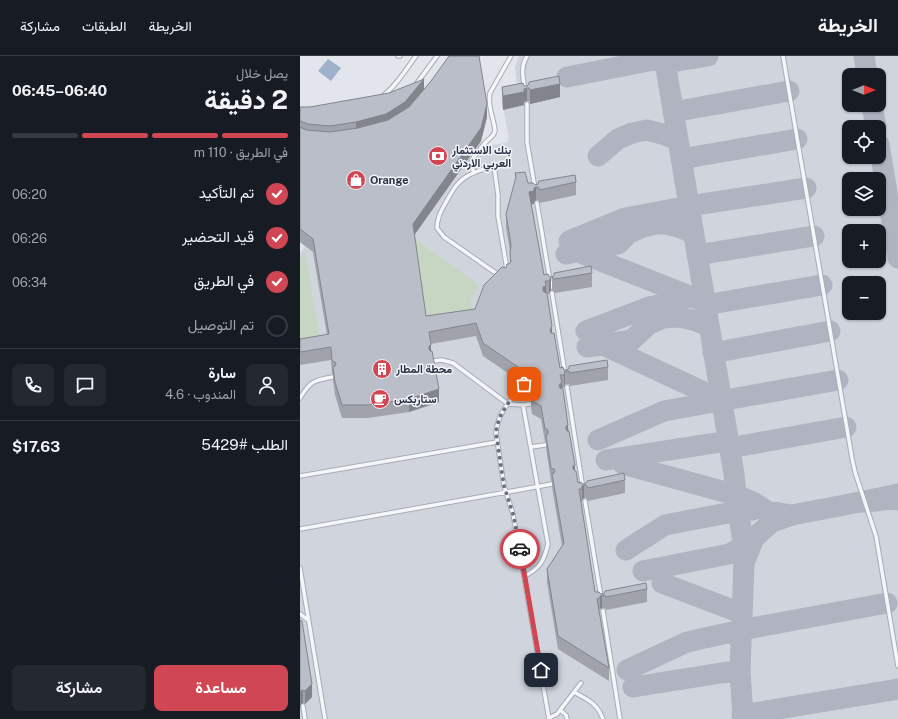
<!DOCTYPE html>
<html lang="ar">
<head>
<meta charset="utf-8">
<style>
  :root { --surface:#171b24; --page:#242831; --text:#f1f3f6; --muted:#9ea1a6; --line:#363941; --accent:#d04753 }
  body { margin:0; font-family:"Public Sans",Vazirmatn,sans-serif; background:var(--page); color:var(--text); direction:rtl; height:100vh; display:flex; flex-direction:column; font-size:15px; white-space:nowrap }
  * { box-sizing:border-box; margin:0 }
  p { font-size:13px; color:var(--muted) }
  .icon { flex:none; width:22px; height:22px; fill:none; stroke:currentColor; stroke-width:2; stroke-linecap:round; stroke-linejoin:round }
  .map { position:relative; flex:1; overflow:hidden; direction:ltr }
  .panel { display:flex; flex-direction:column; background:var(--surface); width:300px }
  .panel>* { flex:none }
  .needle { width:26px; rotate:90deg }
  .fabs { position:absolute; left:542px; top:12px; display:grid; gap:8px }
  .fabs a { display:grid; place-items:center; width:44px; height:44px; border-radius:8px; background:var(--surface); box-shadow:0 1px 3px #0004; font-size:20px }
  .pin { position:absolute; display:grid; place-items:center; width:34px; height:34px; color:#fff; margin:-17px; border-radius:8px; box-shadow:0 2px 6px #0006 }
  .courier { position:absolute; display:grid; place-items:center; width:40px; height:40px; margin:-20px; border:3px solid #d04753; border-radius:50%; background:#fff; color:#222; box-shadow:0 1px 5px #0007 }
  .overview em { font-style:normal; font-weight:700 }
  .overview div { display:flex; flex-direction:column-reverse }
  .overview { display:flex; align-items:center; justify-content:space-between; height:68px; padding:0 12px }
  h1 { font-size:26px; font-weight:700; line-height:30px }
  .bar { display:grid; grid-template-columns:repeat(4,1fr); gap:6px 4px; align-content:center; height:48px; padding:0 12px }
  .bar i { height:5px; border-radius:3px; background:var(--line) }
  .bar .active { background:var(--accent) }
  .bar p { grid-column:span 4 }
  .line { display:flex; align-items:center; gap:10px; padding:0 12px; border-top:1px solid var(--line) }
  .line div { flex:1 }
  .round { display:grid; place-items:center; flex:none; width:42px; height:42px; border-radius:8px; background:var(--page) }
  ol { padding:0 12px; list-style:none }
  li { display:flex; align-items:center; gap:12px; height:44px }
  li p { margin-inline-start:auto }
  li .icon { padding:4px; border-radius:50%; background:var(--accent); color:#fff; stroke-width:4 }
  li:last-child { color:var(--muted) }
  li i { width:22px; height:22px; border:2px solid var(--line); border-radius:50% }
  .primary-button { display:flex; gap:8px; margin-top:auto; padding:8px 12px }
  .primary-button a { flex:1; height:46px; border-radius:8px; background:var(--accent); color:#fff; font-size:16px; font-weight:700; line-height:46px; text-align:center }
  .primary-button a+a { background:var(--page); color:var(--text) }
  header { display:flex; align-items:center; gap:24px; box-sizing:border-box; height:56px; padding:0 20px; background:var(--surface); border-bottom:1px solid var(--line) }
  header strong { font-size:19px }
  nav { display:flex; gap:22px; margin-inline-start:auto; font-size:14px }
  main { display:flex; flex:1; min-height:0 }
  .map>svg:first-child { display:block }
  .built { fill:#d0d4dd; fill-rule:evenodd }
  .green { fill:#c7d5c3 }
  .water { fill:#9db1cb }
  .lines { fill:none; stroke-linecap:round; stroke-linejoin:round }
  .taxiway { stroke:#afb4c0; stroke-width:21 }
  .service-casing { stroke:#a7acb5; stroke-width:5.5 }
  .service { stroke:#f5f6f9; stroke-width:3.5 }
  .wall { fill:#a0a3ac }
  .shaded-wall { fill:#82858c }
  .building { fill:#babec8; stroke:#82858c }
  .done { stroke:#6a717e; stroke-width:4; stroke-dasharray:0 7.2 }
  .route { stroke:#d04753; stroke-width:5 }
  .labels { text-anchor:middle; stroke-width:3; stroke-linejoin:round; paint-order:stroke }
  .poi-label { font-size:11px; font-weight:bold; fill:#2a3243; stroke:#f2f4f8; text-anchor:start }
</style>
</head>
<body>
<header>
<strong>الخريطة</strong>
<nav><a>الخريطة</a><a>الطبقات</a><a>مشاركة</a></nav>
</header>
<main>
<div class="map">
<svg width="598" height="663" viewBox="0 0 598 663">
  <rect width="100%" height="100%" fill="#e2e5eb"/>
  <!-- built -->
  <path class="built" d="M219 0H598V663H0V196L5 191 0 186 187 61 181 84 184 90 206 87 209 84 202 45 218 42 215 11ZM549 19H579V49H549ZM549 71H579V101H549ZM549 123H579V153H549ZM549 175H579V205H549ZM549 227H579V257H549Z"/>
  <!-- green -->
  <path class="green" d="M115 183 179 229 171 243 172 259 126 265Z
    M5 196 20 284 0 288V202Z"/>
  <!-- water -->
  <path class="water" d="M28 3 41 12 31 25 18 15Z"/>
  <g class="lines">
    <!-- taxiway -->
    <path class="taxiway" d="M364 0 434 418C436 448 444 478 444 508L440 614 443 663
      M564 0 567 19
      M365 7 408 0
      M267 21 364 2
      M572 49 576 71
      M373 56 489 35
      M579 88 598 202
      M298 100 318 83 332 77 347 74 362 78 378 84
      M381 103 497 83
      M269 185 325 162 389 150 506 132
      M266 198 318 188 329 177 343 171 355 168H366L378 171 393 177
      M283 198 405 246
      M397 199 514 180
      M405 249 522 229
      M286 275 349 251 382 244
      M303 289 421 344
      M287 291 332 284 349 268 363 262 378 261 393 264 409 270
      M413 297 530 275
      M298 384 364 355 538 324
      M429 392 546 371
      M306 404 428 385
      M323 408 436 439 453 446 467 455 492 459
      M598 438 560 446C573 447 585 442 598 444
      M326 494 365 469 438 455 452 454
      M445 505 454 482 472 466 492 459 560 446
      M343 515 429 498 444 490 454 482
      M362 527 441 557
      M327 614 387 586 441 574 587 547
      M333 631 440 614
      M442 659 598 633"/>
    <defs>
      <path id="service" d="M98 0H100
        M483 0 552 402 555 416 576 480 598 610
        M117 27 137 0
        M225 34C223 21 220 12 227 0
        M84 39C97 29 106 13 116 0
        M227 48V86L235 132
        M174 117C173 114 171 110 171 107 171 103 184 88 187 85 191 81 194 80 195 75 194 62 187 50 190 37L211 0
        M237 147 251 231
        M200 220 144 181 137 172C137 162 141 155 146 146 149 141 152 135 156 130 165 118 180 114 194 110L198 139V160L207 213
        M252 237 265 317
        M132 305 142 304 153 307 208 348 223 349 230 348
        M224 328C211 344 198 355 196 377L204 430 213 458 249 663
        M267 331 283 433
        M0 342C10 326 13 324 33 321
        M223 349 248 488C244 505 240 512 225 520
        M231 391 245 389
        M0 420 197 386
        M285 445 301 541
        M0 473 252 428
        M0 512 25 663
        M303 555 320 663
        M0 558 8 564
        M274 636C288 644 297 647 303 663
        M3 650 5 663
        M260 654 266 659 267 663
        M249 662 257 658 281 627"/>
    </defs>
    <!-- service casing -->
    <use href="#service" class="service-casing"/>
    <!-- service -->
    <use href="#service" class="service"/>
  </g>
  <!-- wall -->
  <path class="wall" d="M224 30 260 41 230 48 229 45H227L224 46V49L203 54 202 45V31Z
    M124 33 187 61 181 85 114 179 126 260 175 253 206 212 210 207V195L206 171V158L215 125V117L228 127 236 129 276 126V139L240 147 238 144H236L234 146V148H231L244 219 248 218 251 234 249 238H247L252 277 260 312 267 314 308 311V324L270 330 269 328H265L264 332H262L275 414 278 427 285 428 325 424V437L288 445 286 442H284L282 444V446H281L295 536 303 538 347 533V546L306 554 305 552H302L300 553 299 556 309 612V625L258 593 247 526V513L262 490 252 431V425H251L246 392V386H245L241 363 232 358 231 351V345H230L228 331 227 330V326L224 325 221 326 183 300 176 280 131 288V295L139 346 109 356 68 362H42L35 339 33 324V318H32L31 304 0 309V283L27 279 13 196 0 186V51H10Z
    M292 217V231L255 237 252 234V221Z
    M0 564 12 641 5 648 3 647 1 648 0 654Z"/>
  <!-- shaded-wall -->
  <path class="shaded-wall" d="M124 23V36L105 59 56 79V66Z
    M260 28V41L230 48V34Z
    M227 32V45L224 46V49L203 54V40Z
    M187 48V61L181 85 113 181V168Z
    M236 131V144L234 146V148L229 149V136Z
    M251 221V234L249 238V225Z
    M246 230V243L243 234V231Z
    M252 270V283L250 274Z
    M131 289V302L129 293V290Z
    M224 312V325L221 326V313Z
    M265 315V328L264 332V319Z
    M262 327V340L259 330 260 328Z
    M139 333V346L109 356V343Z
    M268 369V382L266 383V370Z
    M275 409V422L273 424V410Z
    M284 429V442L282 444V446V430Z
    M302 539V552L300 553V555V540Z
    M12 628V641L5 648V635Z
    M3 634V647L1 648 0 654V637L1 635Z"/>
  <!-- building -->
  <path class="building" d="M149 0H179L187 48 181 72 113 168 126 260 175 253 184 229 202 211 206 212 207 208H209L211 206 210 197 211 189 206 158 216 121 215 117 225 116 228 127H233L234 128 236 129 238 128 239 125 275 119 276 126 240 134 238 131H236L234 132V135L229 136 244 219 248 218 249 220 251 221 249 225H245L246 230 243 231V234L244 236 247 237 252 270 250 274 251 277H254L260 312 263 311 264 314H267L269 312V310L307 304 308 311 270 317 269 315H265L264 319H260L262 327 260 328 259 330 260 332 263 333 268 369 266 370V373L267 375H269L275 409 273 410V413L276 415 278 427 281 426 282 428H285L287 426V425L324 417 325 424 288 432 286 429H284L282 430V433H279L295 536H299L301 538H303L305 536V535L346 527 347 533 306 541 305 539H302L300 540V542L297 543 309 612 258 580 247 513 264 487 252 418 254 417 255 415 254 413 251 412 246 379 248 378V375L247 373H245L241 350 232 345 231 338 233 337V334L230 332 228 318 227 317V314L224 312 221 313 183 287 176 267 129 276 131 289 129 290V293L130 295H132L139 333 109 343 68 349H42L35 326 33 311 35 310 36 308 35 306 32 305 31 291 0 296V283L29 278 13 183 0 173V71L6 74 30 76 58 72 88 64 109 51 131 25Z
    M259 20 260 28 230 34 229 32H227L224 33V36L203 40 202 31 223 27 224 30H227L229 28V26Z
    M124 23 105 46 86 58 56 66 30 70 8 68 0 65V51H10L89 37Z
    M291 210 292 217 255 223 252 221 254 219V217Z
    M0 564 2 565 12 628 5 635 3 634 1 635 0 637Z"/>
  <g class="lines">
    <!-- done -->
    <path class="done" d="M220 493 213 458 204 430 196 377C198 356 211 344 224 328"/>
    <!-- route -->
    <path class="route" d="M220 493 241 614"/>
  </g>
  <!-- icons -->
  <defs>
    <symbol id="bank-disc" viewBox="-11 -11 22 22"><circle r="9.5" fill="#d04753" stroke="#f2f4f8"/><path d="M-6-4H6V4H-6ZM0-2.3a2.3 2.3 0 1 0 0 4.6a2.3 2.3 0 1 0 0-4.6Z" fill="#fff"/></symbol>
    <symbol id="shop-disc" viewBox="-11 -11 22 22"><circle r="9.5" fill="#d04753" stroke="#f2f4f8"/><path d="M-5-2.5h2.3a2.7 3.5 0 0 1 5.4 0H5L5.5 6h-11ZM-1.5-2.5h3a1.5 2.3 0 0 0-3 0Z" fill="#fff"/></symbol>
    <symbol id="building-disc" viewBox="-11 -11 22 22"><circle r="9.5" fill="#d04753" stroke="#f2f4f8"/><path d="M-4-6H4V6H1V3H-1V6H-4ZM-2.5-4.3h1.7v1.8h-1.7ZM.8-4.3h1.7v1.8H.8ZM-2.5-1h1.7V.8h-1.7ZM.8-1h1.7V.8H.8Z" fill="#fff"/></symbol>
    <symbol id="cafe-disc" viewBox="-11 -11 22 22"><circle r="9.5" fill="#d04753" stroke="#f2f4f8"/><path d="M-5.5-4.5H6V0H3Q3 3.5 0 3.5H-2.5Q-5.5 3.5-5.5 0ZM3-3.2v2h1.7v-2ZM-6 4.5H4V6H-6Z" fill="#fff"/></symbol>
  </defs>
  <g fill-rule="evenodd">
    <use href="#bank-disc" x="127" y="89" width="22" height="22"/>
    <use href="#shop-disc" x="45" y="113" width="22" height="22"/>
    <use href="#building-disc" x="71" y="302" width="22" height="22"/>
    <use href="#cafe-disc" x="69" y="332" width="22" height="22"/>
  </g>
  <g class="labels">
    <!-- poi labels -->
    <g class="poi-label">
      <text x="152" y="98">بنك الاستثمار<tspan x="152" dy="13">العربي الاردني</tspan></text>
      <text x="70" y="128">Orange</text>
      <text x="96" y="317">محطة المطار</text>
      <text x="94" y="347">ستاربكس</text>
    </g>
  </g>
</svg>
<div class="fabs">
<a><svg class="needle" viewBox="-14 -14 28 28"><path d="M0-13l5 13h-10z" fill="#e53935"/><path d="M0 13l5-13h-10z" fill="#9ea1a6"/></svg></a>
<a><svg class="icon" aria-label="locate" viewBox="0 0 24 24"><circle cx="12" cy="12" r="6"/><path d="M12 2v4M12 18v4M2 12h4M18 12h4"/></svg></a>
<a><svg class="icon" aria-label="layers" viewBox="0 0 24 24"><path d="M12 4l9 5-9 5-9-5zM3 14l9 5 9-5"/></svg></a>
<a>+</a>
<a>−</a>
</div>
<div class="pin" style="left:224px;top:328px;background:#ea580c"><svg class="icon" aria-label="bag" viewBox="0 0 24 24"><path d="M5 8h14l-1 12H6zM9 8a3 3 0 0 1 6 0"/></svg></div>
<div class="pin" style="left:241px;top:614px;background:#1f2937"><svg class="icon" aria-label="home" viewBox="0 0 24 24"><path d="M3 11l9-7 9 7M6 9v11h12V9"/></svg></div>
<div class="courier" style="left:220px;top:493px"><svg class="icon" aria-label="car" viewBox="0 0 24 24"><path d="M5 17H2v-5l4-1 3-4h7l3 4 3 1v5h-3M9 17h6M6 11h13"/><circle cx="7" cy="17" r="2"/><circle cx="17" cy="17" r="2"/></svg></div>
</div>
<section class="panel">
<div class="overview"><div><h1>2 دقيقة</h1><p>يصل خلال</p></div><em>06:40–06:45</em></div>
<div class="bar"><i class="active"></i><i class="active"></i><i class="active"></i><i></i><p>في الطريق · 110 m</p></div>
<ol>
<li><svg class="icon" aria-label="check" viewBox="0 0 24 24"><path d="M5 12l5 5 9-10"/></svg>تم التأكيد<p>06:20</p></li>
<li><svg class="icon" aria-label="check" viewBox="0 0 24 24"><path d="M5 12l5 5 9-10"/></svg>قيد التحضير<p>06:26</p></li>
<li><svg class="icon" aria-label="check" viewBox="0 0 24 24"><path d="M5 12l5 5 9-10"/></svg>في الطريق<p>06:34</p></li>
<li><i></i>تم التوصيل</li>
</ol>
<div class="line" style="height:72px"><a class="round"><svg class="icon" aria-label="person" viewBox="0 0 24 24"><circle cx="12" cy="8" r="4"/><path d="M4 21q1-7 8-7t8 7"/></svg></a><div><b>سارة</b><p>المندوب · 4.6</p></div><a class="round"><svg class="icon" aria-label="chat" viewBox="0 0 24 24"><path d="M4 5h16v11H9l-5 4z"/></svg></a><a class="round"><svg class="icon" aria-label="phone" viewBox="0 0 24 24"><path d="M5 4h4l2 5-3 2q2 4 5 5l2-3 5 2v4C11 20 4 13 5 4z"/></svg></a></div>
<div class="line" style="height:52px"><div>الطلب #5429</div><b>$17.63</b></div>
<div class="primary-button"><a>مساعدة</a><a>مشاركة</a></div>
</section>
</main>
</body>
</html>
